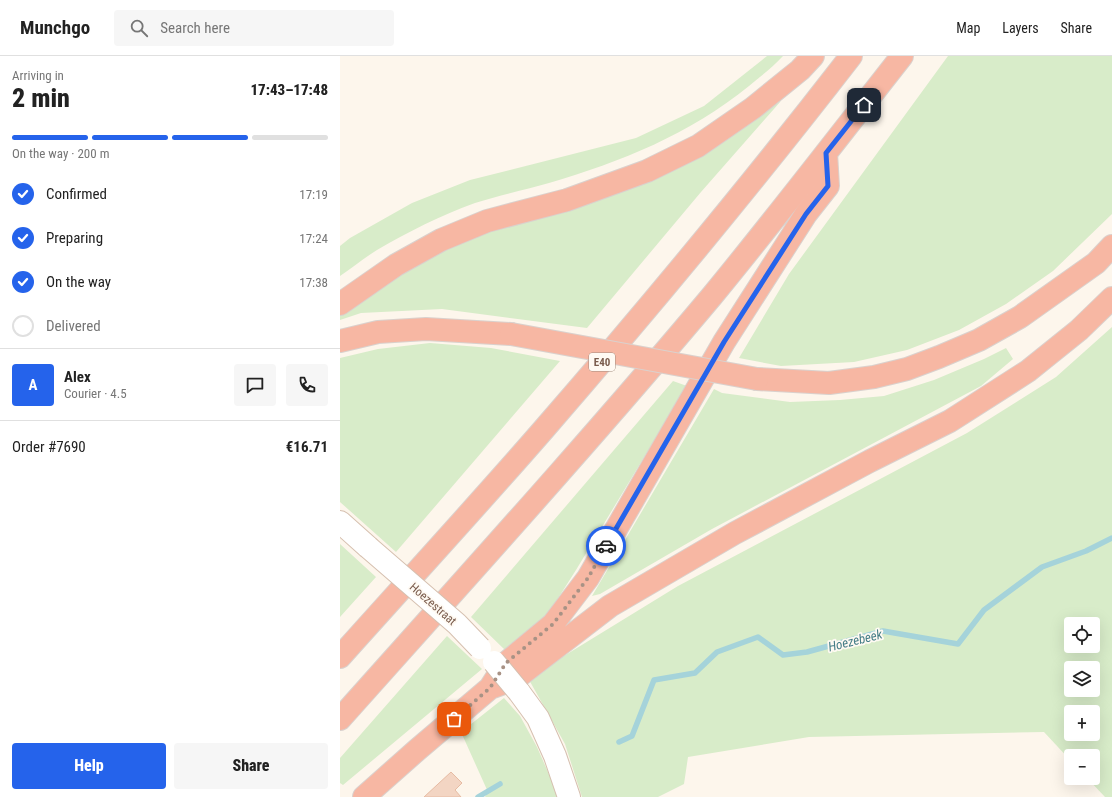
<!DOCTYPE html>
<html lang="en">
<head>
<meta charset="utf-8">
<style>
  :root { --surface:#fff; --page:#f6f6f6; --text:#222; --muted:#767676; --line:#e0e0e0; --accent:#2563eb }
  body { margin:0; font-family:"Roboto Condensed",sans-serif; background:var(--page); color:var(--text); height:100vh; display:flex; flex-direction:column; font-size:15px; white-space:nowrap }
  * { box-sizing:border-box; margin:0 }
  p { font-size:13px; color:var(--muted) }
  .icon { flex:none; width:22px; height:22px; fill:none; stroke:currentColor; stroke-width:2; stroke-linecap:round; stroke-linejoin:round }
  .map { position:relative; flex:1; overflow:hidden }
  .details { display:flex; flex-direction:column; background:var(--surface); width:340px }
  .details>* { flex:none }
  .controls { position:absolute; left:724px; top:561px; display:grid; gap:8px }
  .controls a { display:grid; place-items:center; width:36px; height:36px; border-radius:4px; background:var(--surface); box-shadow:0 4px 16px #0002; font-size:20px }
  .pin { position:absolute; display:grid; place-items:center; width:34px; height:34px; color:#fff; margin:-17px; border-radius:8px; box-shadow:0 2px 6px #0006 }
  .courier { position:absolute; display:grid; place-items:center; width:40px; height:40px; margin:-20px; border:3px solid #2563eb; border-radius:50%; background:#fff; color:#222; box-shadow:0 1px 5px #0007 }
  .head em { font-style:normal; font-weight:800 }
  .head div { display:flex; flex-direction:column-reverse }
  .head { display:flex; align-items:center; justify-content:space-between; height:68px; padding:0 12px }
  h1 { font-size:26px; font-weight:800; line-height:30px }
  .bar { display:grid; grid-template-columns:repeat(4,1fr); gap:6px 4px; align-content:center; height:48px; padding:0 12px }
  .bar i { height:5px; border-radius:3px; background:var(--line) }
  .bar .selected { background:var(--accent) }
  .bar p { grid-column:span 4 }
  .line { display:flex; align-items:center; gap:10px; padding:0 12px; border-top:1px solid var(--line) }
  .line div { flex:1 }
  .round { display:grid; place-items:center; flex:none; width:42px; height:42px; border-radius:4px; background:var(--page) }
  ol { padding:0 12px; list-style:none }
  li { display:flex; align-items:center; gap:12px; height:44px }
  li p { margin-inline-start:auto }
  li .icon { padding:4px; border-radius:50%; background:var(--accent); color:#fff; stroke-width:4 }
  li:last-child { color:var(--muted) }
  li i { width:22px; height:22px; border:2px solid var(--line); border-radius:50% }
  .button { display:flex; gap:8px; margin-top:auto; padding:8px 12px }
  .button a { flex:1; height:46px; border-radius:4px; background:var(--accent); color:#fff; font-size:16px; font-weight:800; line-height:46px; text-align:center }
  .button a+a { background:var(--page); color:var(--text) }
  header { display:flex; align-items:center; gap:24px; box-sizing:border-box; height:56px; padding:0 20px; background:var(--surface); border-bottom:1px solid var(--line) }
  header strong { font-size:19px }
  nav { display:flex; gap:22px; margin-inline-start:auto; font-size:14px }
  .search { width:280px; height:36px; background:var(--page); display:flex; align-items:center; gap:10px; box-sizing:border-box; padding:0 14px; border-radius:4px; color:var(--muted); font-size:15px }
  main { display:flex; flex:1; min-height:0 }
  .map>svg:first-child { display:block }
  .green { fill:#d8ecc9; fill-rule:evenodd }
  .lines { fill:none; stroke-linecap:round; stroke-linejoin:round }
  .stream { stroke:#a5d3da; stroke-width:5.5 }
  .building { fill:#f3d5c3; stroke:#e6bba3 }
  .secondary-casing { stroke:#d6c0b0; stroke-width:24 }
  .highway-casing { stroke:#dad1cd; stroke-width:24 }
  .secondary { stroke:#fff; stroke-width:22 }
  .highway { stroke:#f7b7a3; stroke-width:22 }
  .secondary-bridge-casing { stroke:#d6c0b0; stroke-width:24; stroke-linecap:butt }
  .highway-bridge-casing { stroke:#dad1cd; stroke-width:24; stroke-linecap:butt }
  .secondary-bridge { stroke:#fff; stroke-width:22 }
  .highway-bridge { stroke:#f7b7a3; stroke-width:22 }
  .done { stroke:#a89285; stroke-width:4; stroke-dasharray:0 7.2 }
  .route { stroke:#2563eb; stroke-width:5 }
  .labels { text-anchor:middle; stroke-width:3.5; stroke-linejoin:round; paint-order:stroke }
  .shield { fill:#fffaf3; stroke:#a28b7f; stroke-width:1 }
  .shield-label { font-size:11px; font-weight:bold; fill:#7a5c4d }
  .street-label { font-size:12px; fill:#7a5c4d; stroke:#fffaf3 }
  .water-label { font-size:13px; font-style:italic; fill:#437c86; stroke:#fffaf3 }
</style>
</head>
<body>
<header>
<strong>Munchgo</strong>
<div class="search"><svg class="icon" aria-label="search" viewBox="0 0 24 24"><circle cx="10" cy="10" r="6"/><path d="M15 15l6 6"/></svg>Search here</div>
<nav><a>Map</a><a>Layers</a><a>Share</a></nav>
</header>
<main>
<section class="details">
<div class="head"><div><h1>2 min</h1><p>Arriving in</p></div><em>17:43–17:48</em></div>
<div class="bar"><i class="selected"></i><i class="selected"></i><i class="selected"></i><i></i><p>On the way · 200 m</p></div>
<ol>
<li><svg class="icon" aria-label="check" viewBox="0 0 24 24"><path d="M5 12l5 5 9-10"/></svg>Confirmed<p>17:19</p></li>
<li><svg class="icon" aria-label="check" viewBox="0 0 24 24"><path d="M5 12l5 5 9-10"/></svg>Preparing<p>17:24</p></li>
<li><svg class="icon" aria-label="check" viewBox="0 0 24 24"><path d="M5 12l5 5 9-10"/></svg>On the way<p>17:38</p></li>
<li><i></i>Delivered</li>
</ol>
<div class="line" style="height:72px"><b class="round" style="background:var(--accent);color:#fff">A</b><div><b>Alex</b><p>Courier · 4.5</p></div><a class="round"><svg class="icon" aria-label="chat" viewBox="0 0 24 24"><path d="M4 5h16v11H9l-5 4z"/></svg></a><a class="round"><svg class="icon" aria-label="phone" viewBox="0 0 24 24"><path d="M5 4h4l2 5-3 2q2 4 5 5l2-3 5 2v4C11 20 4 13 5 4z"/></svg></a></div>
<div class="line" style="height:52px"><div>Order #7690</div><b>€16.71</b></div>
<div class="button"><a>Help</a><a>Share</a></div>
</section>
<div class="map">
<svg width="772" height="741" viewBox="0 0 772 741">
  <rect width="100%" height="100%" fill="#fdf6ec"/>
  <!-- green -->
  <path class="green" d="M427 0H443C433 11 421 20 409 30 350 78 281 106 209 127 185 134 159 139 135 147 101 159 68 176 37 194 24 202 12 212 0 220V190L10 182 72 147 130 124 296 82 364 50Z
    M608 0H772V158L713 215 666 248 619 274 567 294 514 306 441 310 399 302 449 218Z
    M441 45 361 136 247 272 102 253 21 257 0 264V259L18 245 68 210 406 69Z
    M772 271V741H765L747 722H753V700H731V705L704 676 469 681 348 701 344 728 318 741H242L225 688 188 622 338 530 627 377 716 321ZM731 568H753V590H731ZM731 612H753V634H731ZM731 656H753V678H731Z
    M90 287 151 292 220 305 56 496 0 446V302L38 293Z
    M666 292 673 303 641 330 372 473 260 538 252 540 374 333 382 337 450 346 500 344 544 340 594 324 644 303Z
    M333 325 347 330 236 514 208 558 186 578 165 594 131 561Z
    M0 488 36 521 0 561Z
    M107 580 142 613 3 729 0 727V702Z
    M164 642 180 660 197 691 219 741H145L148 736 121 676Z"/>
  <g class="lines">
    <!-- stream -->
    <path class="stream" d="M279 686 292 680 314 624 355 617 377 596 418 581 443 599 467 596 543 575 618 588 644 554 702 511 746 495 772 482
      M138 741 160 728"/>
  </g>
  <!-- building -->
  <path class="building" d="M111 716 122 727 115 734 121 741H84Z"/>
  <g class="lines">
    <defs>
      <path id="secondary" d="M0 466 28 491
        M179 636 198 662 215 700 229 741"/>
      <path id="highway" d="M0 248 56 209 101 184 147 165 227 144 307 115 358 90 413 52 460 14 473 0
        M0 285 38 276 86 273 171 278
        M417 323 489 327 534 321 567 313 599 301 639 284 680 261 756 207 772 190
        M0 601C68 525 137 450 204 373 309 252 412 128 511 0
        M153 631 175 623 270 550 395 477 530 405 610 365 688 315 739 274 772 242
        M0 663C125 523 251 384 372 240 437 161 499 80 562 0
        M24 741 77 694 150 632 166 607 213 568 248 522 384 286 466 158 488 130 486 97"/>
    </defs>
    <!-- secondary casing -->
    <use href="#secondary" class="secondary-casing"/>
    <!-- highway casing -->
    <use href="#highway" class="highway-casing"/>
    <!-- secondary -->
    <use href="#secondary" class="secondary"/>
    <!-- highway -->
    <use href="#highway" class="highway"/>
    <defs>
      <path id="secondary-bridge" d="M28 491 117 568 140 592
        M154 606 179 636"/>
      <path id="highway-bridge" d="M171 278 417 323"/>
    </defs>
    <!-- secondary-bridge casing -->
    <use href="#secondary-bridge" class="secondary-bridge-casing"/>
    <!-- highway-bridge casing -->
    <use href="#highway-bridge" class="highway-bridge-casing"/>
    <!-- secondary-bridge -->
    <use href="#secondary-bridge" class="secondary-bridge"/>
    <!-- highway-bridge -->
    <use href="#highway-bridge" class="highway-bridge"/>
  </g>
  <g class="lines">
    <!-- done -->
    <path class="done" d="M114 663 150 632 166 607 213 568 248 522 266 490"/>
    <!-- route -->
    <path class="route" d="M266 490 384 286 466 158 488 130 486 97 524 49"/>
  </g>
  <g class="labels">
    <!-- shield labels -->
    <rect class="shield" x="249" y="297" width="26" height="18" rx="3"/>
    <g class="shield-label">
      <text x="262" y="310">E40</text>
    </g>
    <!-- street labels -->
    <g class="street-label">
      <text transform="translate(93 548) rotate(41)" y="4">Hoezestraat</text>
    </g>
    <!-- water labels -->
    <g class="water-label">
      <text transform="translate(515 584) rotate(-14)" y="5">Hoezebeek</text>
    </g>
  </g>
</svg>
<div class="controls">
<a><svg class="icon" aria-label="locate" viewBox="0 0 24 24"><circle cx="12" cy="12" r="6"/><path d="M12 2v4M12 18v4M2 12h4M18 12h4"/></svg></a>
<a><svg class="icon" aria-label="layers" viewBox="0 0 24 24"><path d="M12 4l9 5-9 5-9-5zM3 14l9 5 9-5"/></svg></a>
<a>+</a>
<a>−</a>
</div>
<div class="pin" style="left:114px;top:663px;background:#ea580c"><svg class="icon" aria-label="bag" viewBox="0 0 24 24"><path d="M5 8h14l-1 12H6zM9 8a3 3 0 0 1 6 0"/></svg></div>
<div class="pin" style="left:524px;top:49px;background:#1f2937"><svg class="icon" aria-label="home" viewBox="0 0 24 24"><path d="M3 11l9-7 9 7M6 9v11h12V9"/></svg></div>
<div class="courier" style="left:266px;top:490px"><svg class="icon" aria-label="car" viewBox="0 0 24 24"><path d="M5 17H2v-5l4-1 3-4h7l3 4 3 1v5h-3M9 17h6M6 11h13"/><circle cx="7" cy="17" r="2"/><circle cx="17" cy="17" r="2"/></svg></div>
</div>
</main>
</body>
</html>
